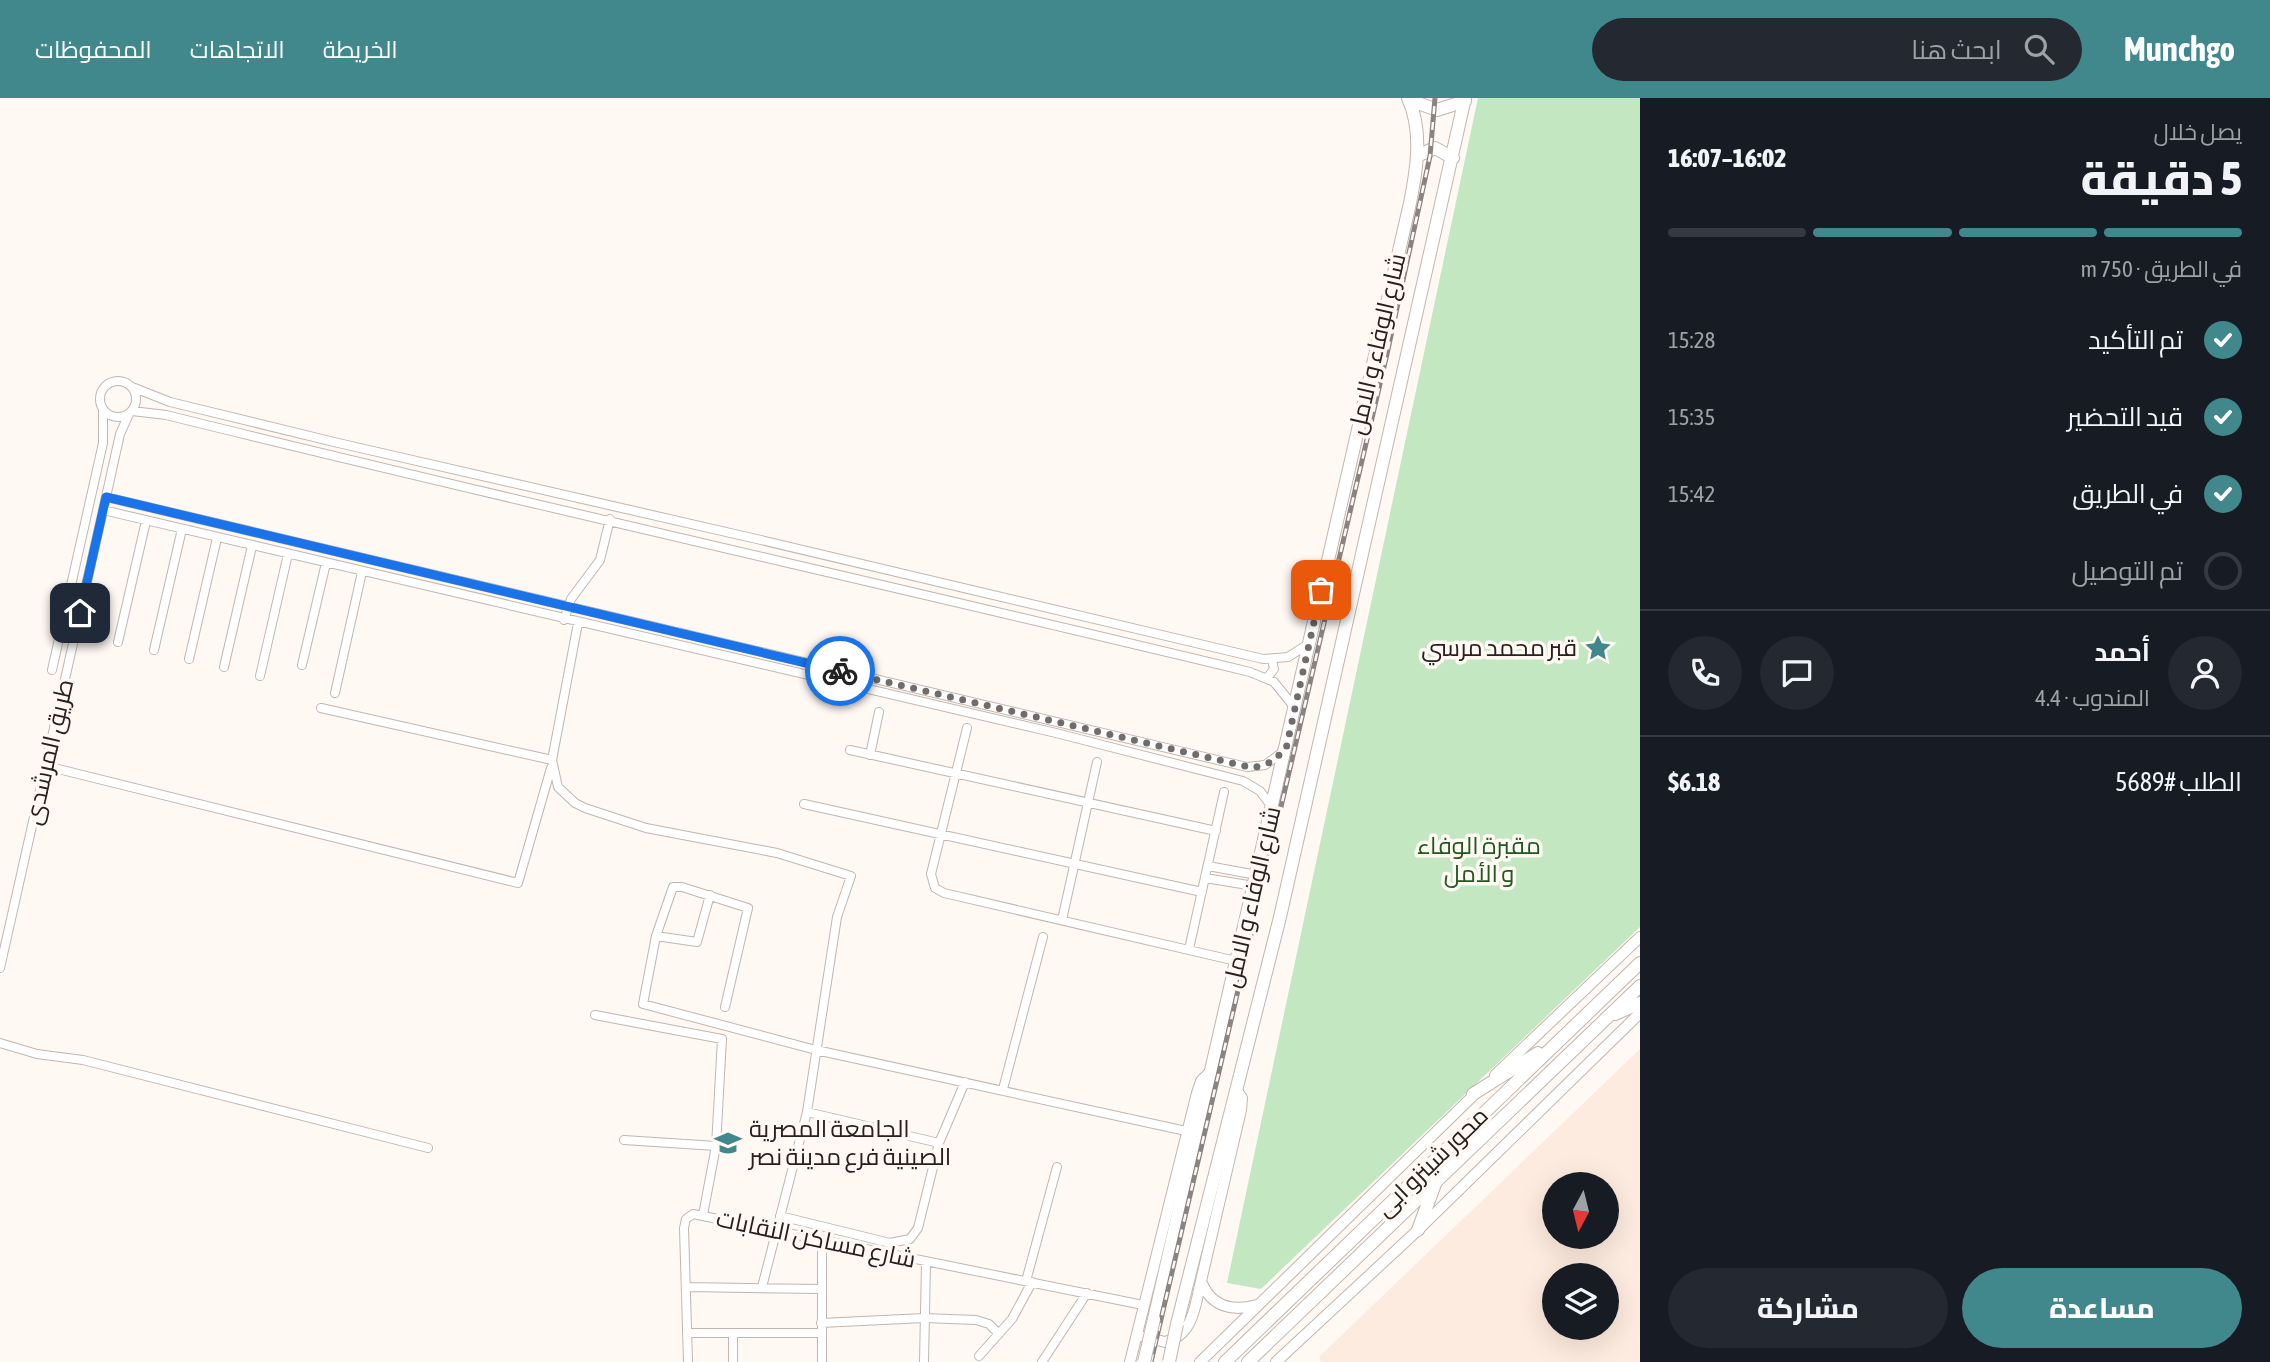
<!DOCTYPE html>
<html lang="ar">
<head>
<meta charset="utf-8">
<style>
  :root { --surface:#171b24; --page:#242831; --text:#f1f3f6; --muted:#9ea1a6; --line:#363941; --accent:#40888c }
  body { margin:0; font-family:"Asap Condensed",Cairo,sans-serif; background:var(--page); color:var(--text); direction:rtl; height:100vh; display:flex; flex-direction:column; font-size:26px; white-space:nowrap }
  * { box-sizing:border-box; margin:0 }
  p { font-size:23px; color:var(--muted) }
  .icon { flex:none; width:38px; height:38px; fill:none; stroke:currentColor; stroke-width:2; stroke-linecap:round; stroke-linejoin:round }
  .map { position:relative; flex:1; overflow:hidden; direction:ltr }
  .drawer { display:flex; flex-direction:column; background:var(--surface); width:630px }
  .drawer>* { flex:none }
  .needle { width:46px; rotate:187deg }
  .tools { position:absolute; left:1542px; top:1074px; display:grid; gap:14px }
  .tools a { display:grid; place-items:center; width:77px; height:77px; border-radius:50%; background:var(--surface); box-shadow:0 7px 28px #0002; font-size:35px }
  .pin { position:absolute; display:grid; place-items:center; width:60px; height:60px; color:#fff; margin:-30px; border-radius:14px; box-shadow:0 4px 10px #0006 }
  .courier { position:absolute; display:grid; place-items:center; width:70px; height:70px; margin:-35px; border:5px solid #1a73e8; border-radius:50%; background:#fff; color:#222; box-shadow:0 2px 9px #0007 }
  .headline em { font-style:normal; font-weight:800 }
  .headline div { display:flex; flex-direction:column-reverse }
  .headline { display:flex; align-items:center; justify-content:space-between; height:119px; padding:0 28px }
  h1 { font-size:46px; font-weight:800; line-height:52px }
  .bar { display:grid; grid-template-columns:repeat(4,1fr); gap:10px 7px; align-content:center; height:84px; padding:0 28px }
  .bar i { height:9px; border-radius:5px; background:var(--line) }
  .bar .on { background:var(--accent) }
  .bar p { grid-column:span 4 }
  .line { display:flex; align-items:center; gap:18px; padding:0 28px; border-top:2px solid var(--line) }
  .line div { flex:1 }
  .round { display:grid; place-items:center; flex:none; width:74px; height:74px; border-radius:37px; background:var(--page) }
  ol { padding:0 28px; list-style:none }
  li { display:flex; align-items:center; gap:21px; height:77px }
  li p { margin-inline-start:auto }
  li .icon { padding:7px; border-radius:50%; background:var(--accent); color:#fff; stroke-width:4 }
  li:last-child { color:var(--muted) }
  li i { width:38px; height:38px; border:4px solid var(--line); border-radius:50% }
  .action { display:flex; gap:14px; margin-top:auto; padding:14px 28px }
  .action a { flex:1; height:80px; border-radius:42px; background:var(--accent); color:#fff; font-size:28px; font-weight:800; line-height:80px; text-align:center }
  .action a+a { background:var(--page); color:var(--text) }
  header { display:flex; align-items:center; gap:42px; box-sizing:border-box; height:98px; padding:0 35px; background:var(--accent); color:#fff }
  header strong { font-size:33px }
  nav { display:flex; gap:38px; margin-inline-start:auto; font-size:24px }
  .search { width:490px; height:63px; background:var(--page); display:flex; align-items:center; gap:18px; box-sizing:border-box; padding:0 24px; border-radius:38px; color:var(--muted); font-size:26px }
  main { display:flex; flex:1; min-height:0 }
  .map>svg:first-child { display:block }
  .built { fill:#feebdf; fill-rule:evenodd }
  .green { fill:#c3e7c0 }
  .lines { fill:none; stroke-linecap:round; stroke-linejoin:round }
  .street-casing { stroke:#c1b6af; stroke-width:10 }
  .secondary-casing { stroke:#c1b6af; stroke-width:12 }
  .primary-casing { stroke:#c1b6af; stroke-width:14 }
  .street { stroke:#fff; stroke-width:8 }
  .secondary { stroke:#fff; stroke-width:10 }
  .primary { stroke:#fff; stroke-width:12 }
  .rail-casing { stroke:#8a8481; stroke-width:5 }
  .rail { stroke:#fff8f3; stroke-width:2.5; stroke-dasharray:8; stroke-linecap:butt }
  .primary-bridge-casing { stroke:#c1b6af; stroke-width:14; stroke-linecap:butt }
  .primary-bridge { stroke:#fff; stroke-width:12 }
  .done { stroke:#716c69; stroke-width:7; stroke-dasharray:0 12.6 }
  .route { stroke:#1a73e8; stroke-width:9 }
  .labels { text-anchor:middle; stroke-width:7; stroke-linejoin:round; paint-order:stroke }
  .street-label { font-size:24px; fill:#25211e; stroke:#fff8f3 }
  .poi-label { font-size:24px; fill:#25211e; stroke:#fff8f3; text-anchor:end }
  .park-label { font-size:24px; fill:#20591e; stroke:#fff8f3 }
</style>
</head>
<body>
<header>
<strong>Munchgo</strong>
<div class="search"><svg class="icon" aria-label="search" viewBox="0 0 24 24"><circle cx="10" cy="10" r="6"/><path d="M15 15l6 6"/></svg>ابحث هنا</div>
<nav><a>الخريطة</a><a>الاتجاهات</a><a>المحفوظات</a></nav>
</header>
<main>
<section class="drawer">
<div class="headline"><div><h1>5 دقيقة</h1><p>يصل خلال</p></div><em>16:02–16:07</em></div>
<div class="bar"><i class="on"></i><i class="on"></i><i class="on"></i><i></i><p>في الطريق · 750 m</p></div>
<ol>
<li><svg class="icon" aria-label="check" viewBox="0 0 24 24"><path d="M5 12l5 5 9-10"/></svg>تم التأكيد<p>15:28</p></li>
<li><svg class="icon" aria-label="check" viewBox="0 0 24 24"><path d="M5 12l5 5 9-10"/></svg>قيد التحضير<p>15:35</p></li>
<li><svg class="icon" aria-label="check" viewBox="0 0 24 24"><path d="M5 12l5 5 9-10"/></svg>في الطريق<p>15:42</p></li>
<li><i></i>تم التوصيل</li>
</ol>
<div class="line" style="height:126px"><a class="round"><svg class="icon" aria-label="person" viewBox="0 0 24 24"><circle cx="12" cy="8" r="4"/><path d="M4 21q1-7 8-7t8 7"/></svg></a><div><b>أحمد</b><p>المندوب · 4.4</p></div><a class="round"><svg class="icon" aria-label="chat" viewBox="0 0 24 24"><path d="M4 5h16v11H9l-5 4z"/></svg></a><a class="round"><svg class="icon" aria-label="phone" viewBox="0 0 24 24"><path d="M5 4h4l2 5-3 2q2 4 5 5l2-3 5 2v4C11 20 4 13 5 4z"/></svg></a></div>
<div class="line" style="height:91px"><div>الطلب #5689</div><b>$6.18</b></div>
<div class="action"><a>مساعدة</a><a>مشاركة</a></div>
</section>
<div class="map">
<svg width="1640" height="1264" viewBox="0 0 1640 1264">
  <rect width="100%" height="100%" fill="#fff8f3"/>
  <!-- built -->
  <path class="built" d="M1640 951V1264H1321L1319 1259ZM1554 1087H1606V1139H1554ZM1554 1178H1606V1230H1554Z"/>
  <!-- green -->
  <path class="green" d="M1478 0H1640V829L1261 1191 1227 1185Z"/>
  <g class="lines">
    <defs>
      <path id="street" d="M100 301a18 18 0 1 1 36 0a18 18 0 1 1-36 0Z
        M132 289 170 304 334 344 761 442 1263 561 1288 559 1307 547
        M132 313 166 317C526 406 889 487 1250 574L1274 584 1295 610
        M106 399 1247 669 1265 667 1284 653
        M103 412 1056 635 1243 683 1260 693 1272 709
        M564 522 571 501 600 462 610 421
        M578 525 552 662 558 689 575 705 585 710 646 730 777 755 851 778 837 819 807 1014 762 1189
        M118 544 146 423
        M154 552 182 431
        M189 561 217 440
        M302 567 326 465
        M224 569 252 448
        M52 572 103 345V312
        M260 578 288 456
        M1267 580 1274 571 1272 562
        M335 595 362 474
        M321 610 552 662
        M967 630 931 776 935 790 944 795 1236 863
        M850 652 1216 733
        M870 657 879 614
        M46 668 518 785 551 670
        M804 706 1202 794
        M1208 768 1257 777
        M1205 780 1254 788
        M1062 822 1097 664
        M656 838 697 844 710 797
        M1189 851 1224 694
        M0 870 106 399 120 336 129 316
        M725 909 748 810 682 789H673L656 838 643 906 816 952 1186 1033
        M595 917 722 941 716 1048 703 1117
        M0 945 37 956 83 962 428 1050
        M1003 991 1043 839
        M807 1014 939 1045
        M624 1042 716 1048
        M780 1118 890 1145 910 1141 918 1130 939 1045 965 984
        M1026 1183 1057 1069
        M686 1189 821 1191
        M821 1225 924 1220 976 1222 989 1226 999 1236
        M687 1235H822
        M733 1236V1264
        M979 1258 1012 1221 1032 1184
        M688 1264 684 1130 686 1121 693 1116 1143 1207
        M822 1264V1142
        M924 1264 926 1165
        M1042 1264 1087 1195"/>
      <path id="secondary" d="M1495 977 1640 839
        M1236 991 1242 1000 1241 1012 1201 1183C1211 1209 1232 1214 1257 1207
        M1144 1239 1165 1244C1194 1237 1195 1207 1201 1183
        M1130 1264 1197 995 1201 983 1211 973
        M1200 1264 1478 993
        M1276 1264 1418 1132 1640 915"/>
      <path id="primary" d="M1410 2 1437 12 1465 3
        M1417 58 1435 50 1453 60
        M1615 916 1640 905
        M1473 996 1538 955
        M1418 1132 1435 1086
        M1154 1221 1410 105C1417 70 1423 33 1408 0
        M1177 1226 1280 819 1465 0
        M1225 1264 1640 865
        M1248 1264 1640 888"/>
    </defs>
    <!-- street casing -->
    <use href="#street" class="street-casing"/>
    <!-- secondary casing -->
    <use href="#secondary" class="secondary-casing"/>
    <!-- primary casing -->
    <use href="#primary" class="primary-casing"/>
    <!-- street -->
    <use href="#street" class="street"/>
    <!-- secondary -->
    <use href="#secondary" class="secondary"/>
    <!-- primary -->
    <use href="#primary" class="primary"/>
    <defs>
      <path id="rail" d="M1151 1264 1387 256 1430 58 1435 0"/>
    </defs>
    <!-- rail casing -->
    <use href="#rail" class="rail-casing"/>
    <!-- rail -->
    <use href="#rail" class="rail"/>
    <defs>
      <path id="primary-bridge" d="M1144 1264 1154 1221
        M1169 1264 1177 1226"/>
    </defs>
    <!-- primary-bridge casing -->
    <use href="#primary-bridge" class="primary-bridge-casing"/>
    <!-- primary-bridge -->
    <use href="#primary-bridge" class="primary-bridge"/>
  </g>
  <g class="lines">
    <!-- done -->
    <path class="done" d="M840 573 1253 670 1271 664 1286 651 1321 492"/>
    <!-- route -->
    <path class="route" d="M80 515 106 399 840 573"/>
  </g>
  <!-- icons -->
  <defs>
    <symbol id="sight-bare" viewBox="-9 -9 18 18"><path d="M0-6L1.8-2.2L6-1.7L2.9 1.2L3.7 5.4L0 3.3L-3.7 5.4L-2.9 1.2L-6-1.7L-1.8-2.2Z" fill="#40888c" stroke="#fff8f3" stroke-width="2.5" paint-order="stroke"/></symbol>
    <symbol id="university-bare" viewBox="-9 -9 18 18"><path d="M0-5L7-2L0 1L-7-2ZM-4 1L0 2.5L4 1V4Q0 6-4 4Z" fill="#40888c" stroke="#fff8f3" stroke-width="2.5" paint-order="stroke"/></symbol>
  </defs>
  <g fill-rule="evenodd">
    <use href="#sight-bare" x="1579" y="531" width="38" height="38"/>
    <use href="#university-bare" x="709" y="1026" width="38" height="38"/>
  </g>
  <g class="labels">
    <!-- street labels -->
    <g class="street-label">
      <text transform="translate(1377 246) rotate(-77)" y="8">شارع الوفاء و الامل</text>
      <text transform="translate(49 654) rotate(-77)" y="8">طريق المرشدى</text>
      <text transform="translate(1252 799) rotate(-77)" y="8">شارع الوفاء و الامل</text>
      <text transform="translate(1432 1064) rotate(-44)" y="8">محور شينزو ابى</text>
      <text transform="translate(816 1141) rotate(12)" y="8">شارع مساكن النقابات</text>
    </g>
    <!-- poi labels -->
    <g class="poi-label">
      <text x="1577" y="558">قبر محمد مرسي</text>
      <text x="749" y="1039" text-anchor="start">الجامعة المصرية<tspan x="749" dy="28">الصينية فرع مدينة نصر</tspan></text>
    </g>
    <!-- park labels -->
    <g class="park-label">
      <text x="1479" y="756">مقبرة الوفاء<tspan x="1479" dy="28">و الأمل</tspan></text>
    </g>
  </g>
</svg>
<div class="tools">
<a><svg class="needle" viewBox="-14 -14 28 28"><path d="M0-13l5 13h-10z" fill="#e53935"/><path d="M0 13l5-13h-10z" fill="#9ea1a6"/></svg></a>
<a><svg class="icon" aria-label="layers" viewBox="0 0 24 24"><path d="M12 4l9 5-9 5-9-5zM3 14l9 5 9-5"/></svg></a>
</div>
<div class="pin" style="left:1321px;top:492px;background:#ea580c"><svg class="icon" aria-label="bag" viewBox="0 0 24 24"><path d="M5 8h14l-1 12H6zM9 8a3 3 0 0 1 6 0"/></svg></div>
<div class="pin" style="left:80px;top:515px;background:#1f2937"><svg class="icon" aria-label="home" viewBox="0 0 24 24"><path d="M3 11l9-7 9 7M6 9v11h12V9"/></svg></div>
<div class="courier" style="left:840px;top:573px"><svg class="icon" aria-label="bike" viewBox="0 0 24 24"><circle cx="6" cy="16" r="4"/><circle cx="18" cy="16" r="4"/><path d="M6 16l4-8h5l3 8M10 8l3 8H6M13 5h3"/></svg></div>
</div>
</main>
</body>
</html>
